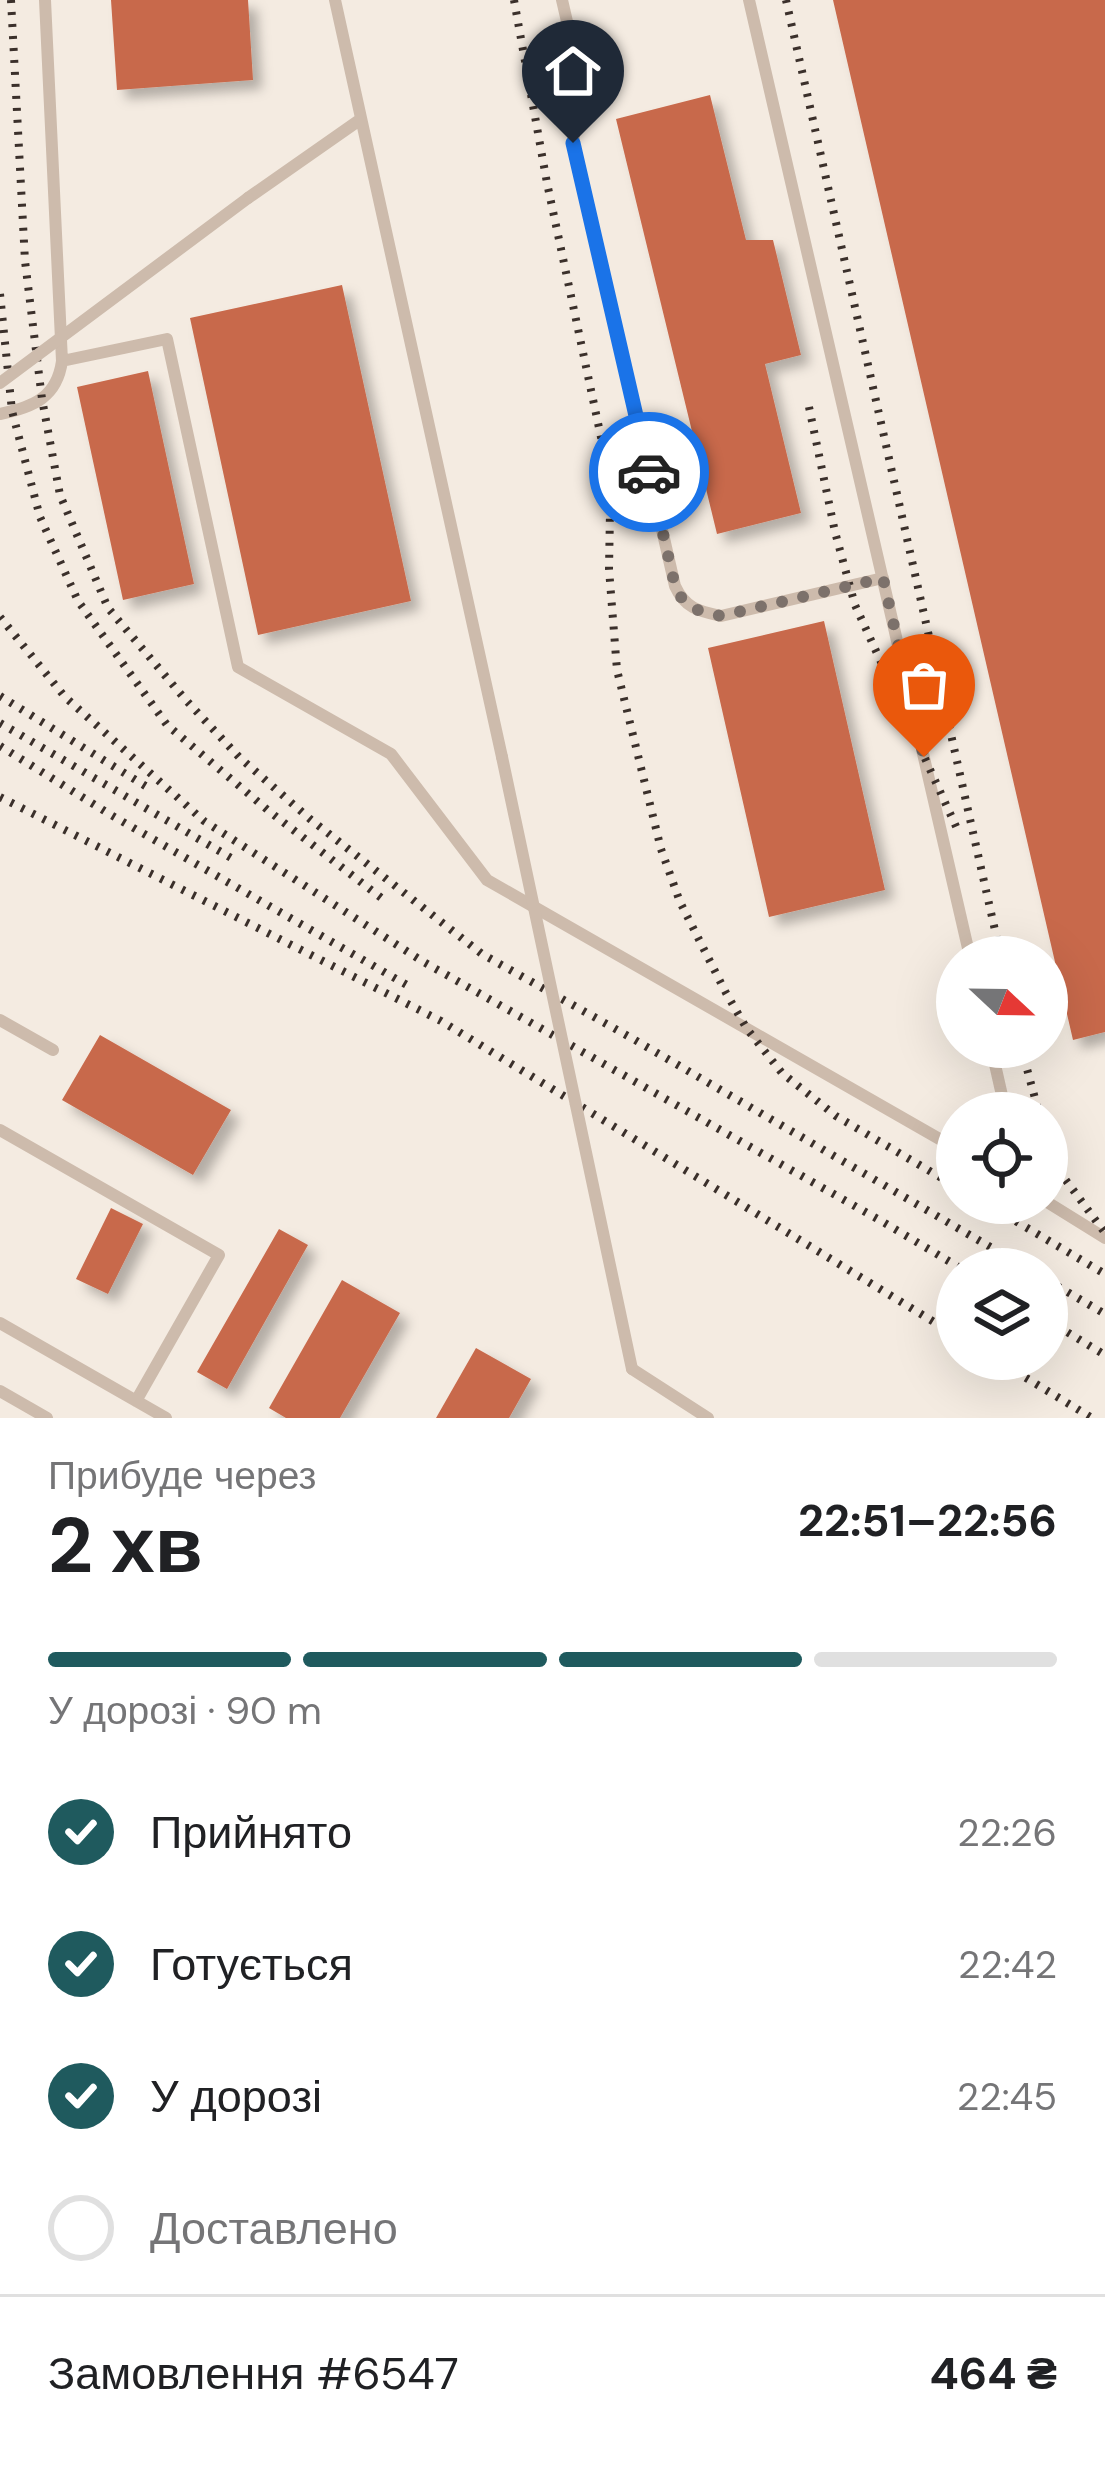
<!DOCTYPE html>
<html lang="uk">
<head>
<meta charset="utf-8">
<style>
  :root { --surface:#fff; --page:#f2f2f2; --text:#202124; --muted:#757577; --line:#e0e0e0; --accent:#1f5a5e }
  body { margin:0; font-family:"DM Sans",sans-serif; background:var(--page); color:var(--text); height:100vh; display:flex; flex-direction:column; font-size:45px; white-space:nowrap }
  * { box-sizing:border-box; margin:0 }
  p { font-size:39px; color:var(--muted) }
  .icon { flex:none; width:66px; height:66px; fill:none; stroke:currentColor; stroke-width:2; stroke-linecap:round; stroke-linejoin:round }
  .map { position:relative; height:1418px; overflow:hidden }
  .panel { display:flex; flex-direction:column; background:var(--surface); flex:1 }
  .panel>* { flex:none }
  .needle { width:78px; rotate:112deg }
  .fabs { position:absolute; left:936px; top:936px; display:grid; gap:24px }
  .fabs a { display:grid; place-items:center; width:132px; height:132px; border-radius:50%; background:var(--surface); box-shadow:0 12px 48px #0002; font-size:60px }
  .pin { position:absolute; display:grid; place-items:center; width:102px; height:102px; color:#fff; margin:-123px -51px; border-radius:50% 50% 50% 0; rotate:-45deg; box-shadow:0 0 12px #0007 }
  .pin .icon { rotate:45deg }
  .courier { position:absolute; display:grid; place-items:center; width:120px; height:120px; margin:-60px; border:9px solid #1a73e8; border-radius:50%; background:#fff; color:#222; box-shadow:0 3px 15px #0007 }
  .summary em { font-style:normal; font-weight:700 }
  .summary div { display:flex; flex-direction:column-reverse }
  .summary { display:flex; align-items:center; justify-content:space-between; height:204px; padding:0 48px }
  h1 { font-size:78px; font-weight:700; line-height:90px }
  .bar { display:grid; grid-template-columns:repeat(4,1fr); gap:18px 12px; align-content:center; height:144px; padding:0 48px }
  .bar i { height:15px; border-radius:9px; background:var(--line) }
  .bar .active { background:var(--accent) }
  .bar p { grid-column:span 4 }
  .line { display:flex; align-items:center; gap:30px; padding:0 48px; border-top:3px solid var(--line) }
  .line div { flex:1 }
  ol { padding:0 48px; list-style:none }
  li { display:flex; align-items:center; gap:36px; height:132px }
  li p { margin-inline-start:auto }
  li .icon { padding:12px; border-radius:50%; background:var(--accent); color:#fff; stroke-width:4 }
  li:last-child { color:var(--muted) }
  li i { width:66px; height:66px; border:6px solid var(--line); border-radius:50% }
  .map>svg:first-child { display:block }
  .building { fill:#c8694b; filter:url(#shadow) }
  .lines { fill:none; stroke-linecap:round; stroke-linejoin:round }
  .lane { stroke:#cdbbac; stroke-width:12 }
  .rail { stroke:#3b302b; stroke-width:8; stroke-dasharray:3 9; stroke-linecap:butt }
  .lane-bridge { stroke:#cdbbac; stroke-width:12 }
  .done { stroke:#7c716b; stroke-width:12; stroke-dasharray:0 21.6 }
  .route { stroke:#1a73e8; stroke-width:15 }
</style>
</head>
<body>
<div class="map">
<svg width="1105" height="1418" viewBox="0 0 1105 1418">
  <defs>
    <filter id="shadow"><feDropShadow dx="9" dy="9" stdDeviation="6" flood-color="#0004"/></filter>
  </defs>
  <rect width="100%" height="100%" fill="#f4ebe1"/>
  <!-- building -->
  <path class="building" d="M111 0H248L253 80 117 90Z
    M833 0H1105V1032L1073 1040Z
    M710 95 746 240H773L801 355 765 364 801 513 717 534 616 119Z
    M342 285 411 601 258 635 190 318Z
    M148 371 194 584 123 600 77 387Z
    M824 621 885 890 769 917 708 648Z
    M100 1035 231 1110 193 1175 62 1100Z
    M111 1208 143 1224 108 1294 76 1279Z
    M279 1229 308 1245 227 1389 197 1372Z
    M342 1280 400 1313 340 1418H286L269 1408Z
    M476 1348 531 1379 509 1418H436Z"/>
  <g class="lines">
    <!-- lane -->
    <path class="lane" d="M335 0 502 757
      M562 0 581 82 573 143 675 586C685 608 698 611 721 616L883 578
      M749 0 970 957
      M248 198 361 119
      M62 361 167 339 238 667 391 754 487 880 957 1149
      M0 414C34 407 57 397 62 361L45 0
      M0 1020 53 1050
      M991 1047 1006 1113
      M0 1130 219 1255 136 1401
      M1047 1202 1105 1238
      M0 1323 166 1418
      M632 1369 708 1418
      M0 1391 47 1418"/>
    <!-- rail -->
    <path class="rail" d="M11 0 25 261 42 399 60 495 108 608 184 698 239 757 310 819 482 954 635 1040 1028 1269
      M514 0 547 183 605 456 610 513 609 569 617 670 661 849 680 902 726 993 747 1029 782 1073 836 1116 957 1187
      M786 0 1001 957
      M0 294 12 411 40 517 78 601 167 725 270 812 384 900
      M809 407 835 532 855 605 959 833
      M0 617 65 697 204 821 422 961 883 1222 962 1269
      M0 696 147 787
      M0 723 233 859
      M0 746 111 815 412 988
      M0 797 441 1021 957 1336
      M1021 1047 1039 1113
      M1047 1136 1065 1179 1105 1233
      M985 1203 1105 1274
      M1047 1280 1105 1314
      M1047 1320 1105 1355
      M995 1359 1092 1418"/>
    <!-- lane-bridge -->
    <path class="lane-bridge" d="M0 383 248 198
      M502 757 632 1369"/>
  </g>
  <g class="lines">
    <!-- done -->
    <path class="done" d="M649 472 675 586C685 609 698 611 721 616L883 578 924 757"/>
    <!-- route -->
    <path class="route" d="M573 143 649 472"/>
  </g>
</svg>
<div class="fabs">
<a><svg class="needle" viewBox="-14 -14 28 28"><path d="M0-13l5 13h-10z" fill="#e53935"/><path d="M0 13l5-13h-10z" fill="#757577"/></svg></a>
<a><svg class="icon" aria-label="locate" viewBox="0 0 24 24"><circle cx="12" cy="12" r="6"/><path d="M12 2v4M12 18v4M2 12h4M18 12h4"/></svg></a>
<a><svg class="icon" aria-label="layers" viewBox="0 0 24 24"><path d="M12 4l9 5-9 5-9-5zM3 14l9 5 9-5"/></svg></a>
</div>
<div class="pin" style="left:924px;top:757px;background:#ea580c"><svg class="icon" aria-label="bag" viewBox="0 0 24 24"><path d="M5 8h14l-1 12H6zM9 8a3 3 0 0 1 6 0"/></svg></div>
<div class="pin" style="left:573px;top:143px;background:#1f2937"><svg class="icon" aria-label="home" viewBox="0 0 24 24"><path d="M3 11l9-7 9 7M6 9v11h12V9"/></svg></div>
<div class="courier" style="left:649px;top:472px"><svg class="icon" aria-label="car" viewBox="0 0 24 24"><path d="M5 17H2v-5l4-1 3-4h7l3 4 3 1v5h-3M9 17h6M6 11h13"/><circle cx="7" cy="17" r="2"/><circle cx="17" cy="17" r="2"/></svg></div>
</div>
<section class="panel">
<div class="summary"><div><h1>2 хв</h1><p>Прибуде через</p></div><em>22:51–22:56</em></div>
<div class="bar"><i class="active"></i><i class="active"></i><i class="active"></i><i></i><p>У дорозі · 90 m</p></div>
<ol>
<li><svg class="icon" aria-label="check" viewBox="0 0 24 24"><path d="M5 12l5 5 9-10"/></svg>Прийнято<p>22:26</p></li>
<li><svg class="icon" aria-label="check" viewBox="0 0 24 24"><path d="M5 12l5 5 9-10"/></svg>Готується<p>22:42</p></li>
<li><svg class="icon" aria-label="check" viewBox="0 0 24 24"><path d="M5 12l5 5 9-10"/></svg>У дорозі<p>22:45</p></li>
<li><i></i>Доставлено</li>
</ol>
<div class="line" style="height:156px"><div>Замовлення #6547</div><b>464 ₴</b></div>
</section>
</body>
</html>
